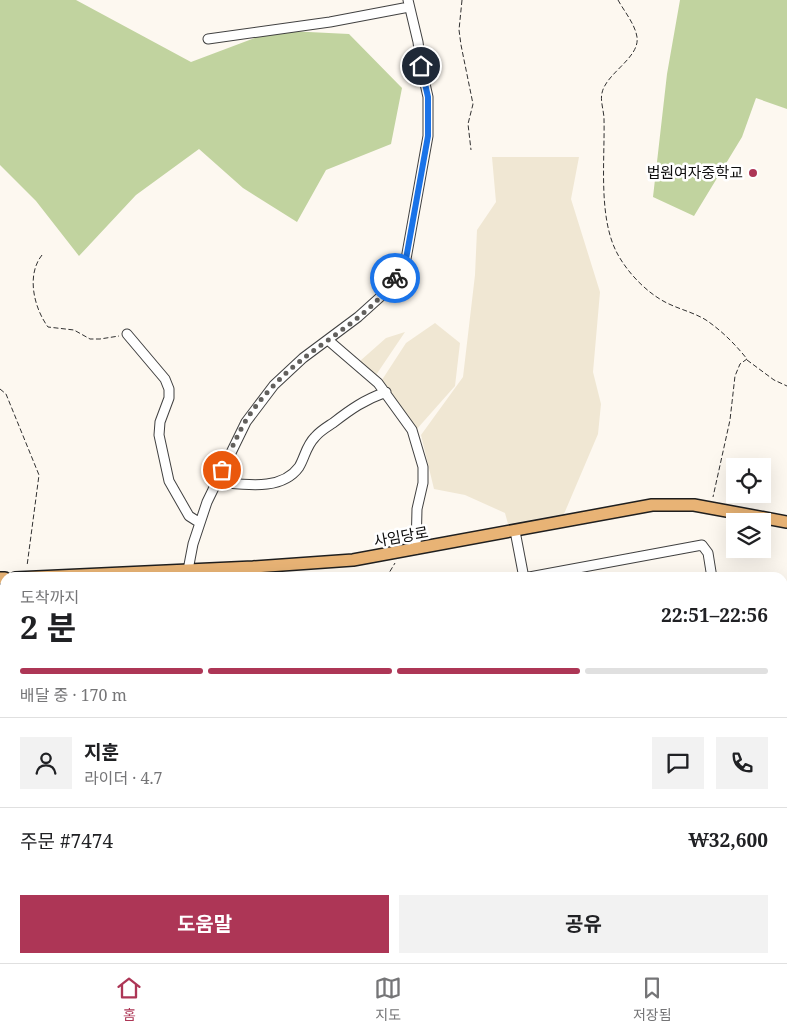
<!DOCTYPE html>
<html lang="ko">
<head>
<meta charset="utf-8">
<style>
  :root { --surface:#fff; --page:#f2f2f2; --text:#202124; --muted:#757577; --line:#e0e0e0; --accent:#ad3656 }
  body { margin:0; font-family:"Noto Serif","Noto Sans KR",serif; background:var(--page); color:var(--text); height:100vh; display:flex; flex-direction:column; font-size:19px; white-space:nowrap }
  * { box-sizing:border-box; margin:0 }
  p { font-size:16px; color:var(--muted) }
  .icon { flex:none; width:28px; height:28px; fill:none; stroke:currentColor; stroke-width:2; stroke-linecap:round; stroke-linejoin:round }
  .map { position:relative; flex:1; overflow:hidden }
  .sheet { position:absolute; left:0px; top:572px; width:788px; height:391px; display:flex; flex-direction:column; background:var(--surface); border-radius:15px 15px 0 0; box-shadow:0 5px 20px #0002 }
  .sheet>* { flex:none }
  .tools { position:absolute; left:726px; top:458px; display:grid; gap:10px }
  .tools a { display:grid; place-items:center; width:45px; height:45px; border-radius:0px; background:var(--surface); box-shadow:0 5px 20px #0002; font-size:25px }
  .pin { position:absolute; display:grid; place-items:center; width:42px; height:42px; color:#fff; margin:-21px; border:2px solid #fff; border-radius:50%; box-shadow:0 1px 5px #0007 }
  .courier { position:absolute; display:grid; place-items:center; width:50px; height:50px; margin:-25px; border:4px solid #1a73e8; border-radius:50%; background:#fff; color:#222; box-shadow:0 1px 6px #0007 }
  .headline em { font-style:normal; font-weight:700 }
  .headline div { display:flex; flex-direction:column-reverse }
  .headline { display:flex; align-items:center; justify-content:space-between; height:85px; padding:0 20px }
  h1 { font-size:32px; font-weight:700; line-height:38px }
  .bar { display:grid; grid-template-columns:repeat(4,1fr); gap:8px 5px; align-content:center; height:60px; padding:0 20px }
  .bar i { height:6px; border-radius:4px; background:var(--line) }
  .bar .selected { background:var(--accent) }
  .bar p { grid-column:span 4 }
  .line { display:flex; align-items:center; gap:12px; padding:0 20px; border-top:1px solid var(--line) }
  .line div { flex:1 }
  .round { display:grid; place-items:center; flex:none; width:52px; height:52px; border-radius:0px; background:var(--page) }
  .button { display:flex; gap:10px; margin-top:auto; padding:10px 20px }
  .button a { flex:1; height:58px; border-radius:0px; background:var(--accent); color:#fff; font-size:20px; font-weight:700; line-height:58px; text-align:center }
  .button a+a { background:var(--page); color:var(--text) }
  .tab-bar { display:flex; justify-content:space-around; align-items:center; height:70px; border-top:1px solid var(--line); background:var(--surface); font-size:14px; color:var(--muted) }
  .tab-bar a { display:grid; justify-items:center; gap:2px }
  .tab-bar .selected { color:var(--accent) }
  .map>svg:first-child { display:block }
  .farmland { fill:#f0e7d3 }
  .forest { fill:#c1d39f }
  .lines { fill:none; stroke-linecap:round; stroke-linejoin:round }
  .stream { stroke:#4aa8bd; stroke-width:2.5 }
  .minor-casing { stroke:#414141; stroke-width:11 }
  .major-casing { stroke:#1f1f1f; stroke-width:14 }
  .path { stroke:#303030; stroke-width:1; stroke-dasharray:5 2.5; stroke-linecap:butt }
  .minor { stroke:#fff; stroke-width:9 }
  .major { stroke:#e8b375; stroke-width:11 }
  .shaded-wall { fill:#3c3634 }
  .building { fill:#554d4b; stroke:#3c3634 }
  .done { stroke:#62605d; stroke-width:5; stroke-dasharray:0 9 }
  .route { stroke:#1a73e8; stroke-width:6 }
  .poi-dot { fill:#ad3656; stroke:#fff; stroke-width:2 }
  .labels { text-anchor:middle; stroke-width:5; stroke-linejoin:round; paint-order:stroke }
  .poi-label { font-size:15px; fill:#0e0e0e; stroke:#fff; text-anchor:end }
  .street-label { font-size:15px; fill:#0e0e0e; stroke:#fff }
</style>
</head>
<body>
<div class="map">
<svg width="787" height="963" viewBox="0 0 787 963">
  <rect width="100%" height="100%" fill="#fdf8f0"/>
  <!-- farmland -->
  <path class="farmland" d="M492 157H579L571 199 600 292 593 372 601 404 598 434 564 514 508 524 505 513 465 495 434 489 421 435 463 377 475 275 477 230 496 202Z
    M435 323 460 343 455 386 416 430 380 383 406 343Z
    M405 332 374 378 360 361 386 338Z"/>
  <!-- forest -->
  <path class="forest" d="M0 0H76L191 62 265 34 288 31 349 34 402 88 391 144 326 170 297 222 243 188 199 149 136 195 79 256 36 201 0 165Z
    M680 0H787V109L756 98 742 137 694 216 653 197 667 74Z"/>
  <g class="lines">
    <!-- stream -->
    <path class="stream" d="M0 830 5 829
      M782 874 787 869
      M782 882 787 884"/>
    <defs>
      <path id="minor" d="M208 39 330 22 409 7
        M127 334 165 379 169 389V398L160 422 159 435 169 481 189 516 200 523
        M328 340 378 383 412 430 423 467V483L417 509 416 549
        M216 482C243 484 281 492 299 467 305 457 306 446 315 437 320 431 327 427 333 423 351 409 364 400 386 392
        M515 531 524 578 702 545 708 553 712 578
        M188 570 193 544 207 502 246 422 274 385 303 358 358 317 388 290 406 259 428 136V97L421 66 418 42 408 0
        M782 717 787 719
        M0 959 5 955
        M120 959 123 963"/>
      <path id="major" d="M0 578H5
        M15 578 253 567 353 560 652 505H694L787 522
        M782 741 787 725
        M782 950 787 949
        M707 963 731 959"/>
    </defs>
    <!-- minor casing -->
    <use href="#minor" class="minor-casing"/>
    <!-- major casing -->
    <use href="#major" class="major-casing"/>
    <!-- path -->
    <path class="path" d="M462 0 459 30 461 45 473 104 468 124 471 150
      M618 0C624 11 635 24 637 37 640 58 606 73 602 93 600 101 604 111 604 119 605 160 598 217 617 253 627 272 646 292 665 302 678 309 693 312 706 320 722 331 735 344 747 359L740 364 735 376 730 420 713 497
      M42 255C26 275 34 308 48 327L74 330 90 339H100L119 336
      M747 360 774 380 787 386
      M0 389 6 394 39 475 27 566
      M386 578 395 563
      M0 800 5 799
      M0 848 5 847
      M296 963V959"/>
    <!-- minor -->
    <use href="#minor" class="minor"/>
    <!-- major -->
    <use href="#major" class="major"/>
  </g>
  <!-- shaded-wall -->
  <path class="shaded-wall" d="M5 911V919L0 923V915Z
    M5 938V946L0 950V942Z"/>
  <!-- building -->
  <path class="building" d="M0 886 2 888 5 886V911L0 915Z
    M0 916 5 922V938L0 942Z
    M109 959H112L115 963H103Z"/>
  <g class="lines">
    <!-- done -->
    <path class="done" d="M222 470C229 454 236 438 245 422 259 399 282 375 304 358 333 335 376 310 395 278"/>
    <!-- route -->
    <path class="route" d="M395 278 406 259 428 136V97L421 66"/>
  </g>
  <!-- markers -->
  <circle class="poi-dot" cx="753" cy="173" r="5"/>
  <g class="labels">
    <!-- poi labels -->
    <g class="poi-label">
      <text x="743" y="178">법원여자중학교</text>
    </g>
    <!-- street labels -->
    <g class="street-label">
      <text transform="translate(401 537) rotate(-10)" y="5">사임당로</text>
    </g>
  </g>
</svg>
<div class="tools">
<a><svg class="icon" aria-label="locate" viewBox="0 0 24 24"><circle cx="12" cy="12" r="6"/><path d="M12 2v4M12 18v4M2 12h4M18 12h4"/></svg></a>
<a><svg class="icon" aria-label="layers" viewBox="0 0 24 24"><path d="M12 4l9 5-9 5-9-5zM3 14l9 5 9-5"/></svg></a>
</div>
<div class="pin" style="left:222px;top:470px;background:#ea580c"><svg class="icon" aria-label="bag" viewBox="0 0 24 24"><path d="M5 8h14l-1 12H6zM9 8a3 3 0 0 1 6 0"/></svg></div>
<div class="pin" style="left:421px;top:66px;background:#1f2937"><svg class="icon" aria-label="home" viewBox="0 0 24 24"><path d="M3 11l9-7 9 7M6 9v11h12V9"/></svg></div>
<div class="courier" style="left:395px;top:278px"><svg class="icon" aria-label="bike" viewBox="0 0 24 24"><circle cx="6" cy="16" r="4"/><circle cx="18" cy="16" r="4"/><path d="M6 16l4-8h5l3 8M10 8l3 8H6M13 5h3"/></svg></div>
<section class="sheet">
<div class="headline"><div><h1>2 분</h1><p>도착까지</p></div><em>22:51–22:56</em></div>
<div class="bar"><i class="selected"></i><i class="selected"></i><i class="selected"></i><i></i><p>배달 중 · 170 m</p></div>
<div class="line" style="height:90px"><a class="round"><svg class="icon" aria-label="person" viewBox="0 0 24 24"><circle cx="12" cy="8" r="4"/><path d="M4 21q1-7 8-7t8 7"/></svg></a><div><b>지훈</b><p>라이더 · 4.7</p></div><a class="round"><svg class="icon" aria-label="chat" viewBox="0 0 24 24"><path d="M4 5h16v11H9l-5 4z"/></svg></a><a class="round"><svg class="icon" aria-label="phone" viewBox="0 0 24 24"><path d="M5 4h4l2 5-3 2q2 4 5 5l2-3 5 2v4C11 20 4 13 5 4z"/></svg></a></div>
<div class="line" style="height:65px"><div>주문 #7474</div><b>₩32,600</b></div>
<div class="button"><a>도움말</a><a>공유</a></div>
</section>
</div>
<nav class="tab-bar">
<a class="selected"><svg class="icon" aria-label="home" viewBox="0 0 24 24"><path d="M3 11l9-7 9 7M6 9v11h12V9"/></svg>홈</a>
<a><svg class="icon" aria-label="map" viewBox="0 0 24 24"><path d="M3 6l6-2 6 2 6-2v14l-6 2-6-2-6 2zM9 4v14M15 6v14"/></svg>지도</a>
<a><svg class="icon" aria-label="saved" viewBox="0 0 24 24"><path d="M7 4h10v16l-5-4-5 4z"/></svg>저장됨</a>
</nav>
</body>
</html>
